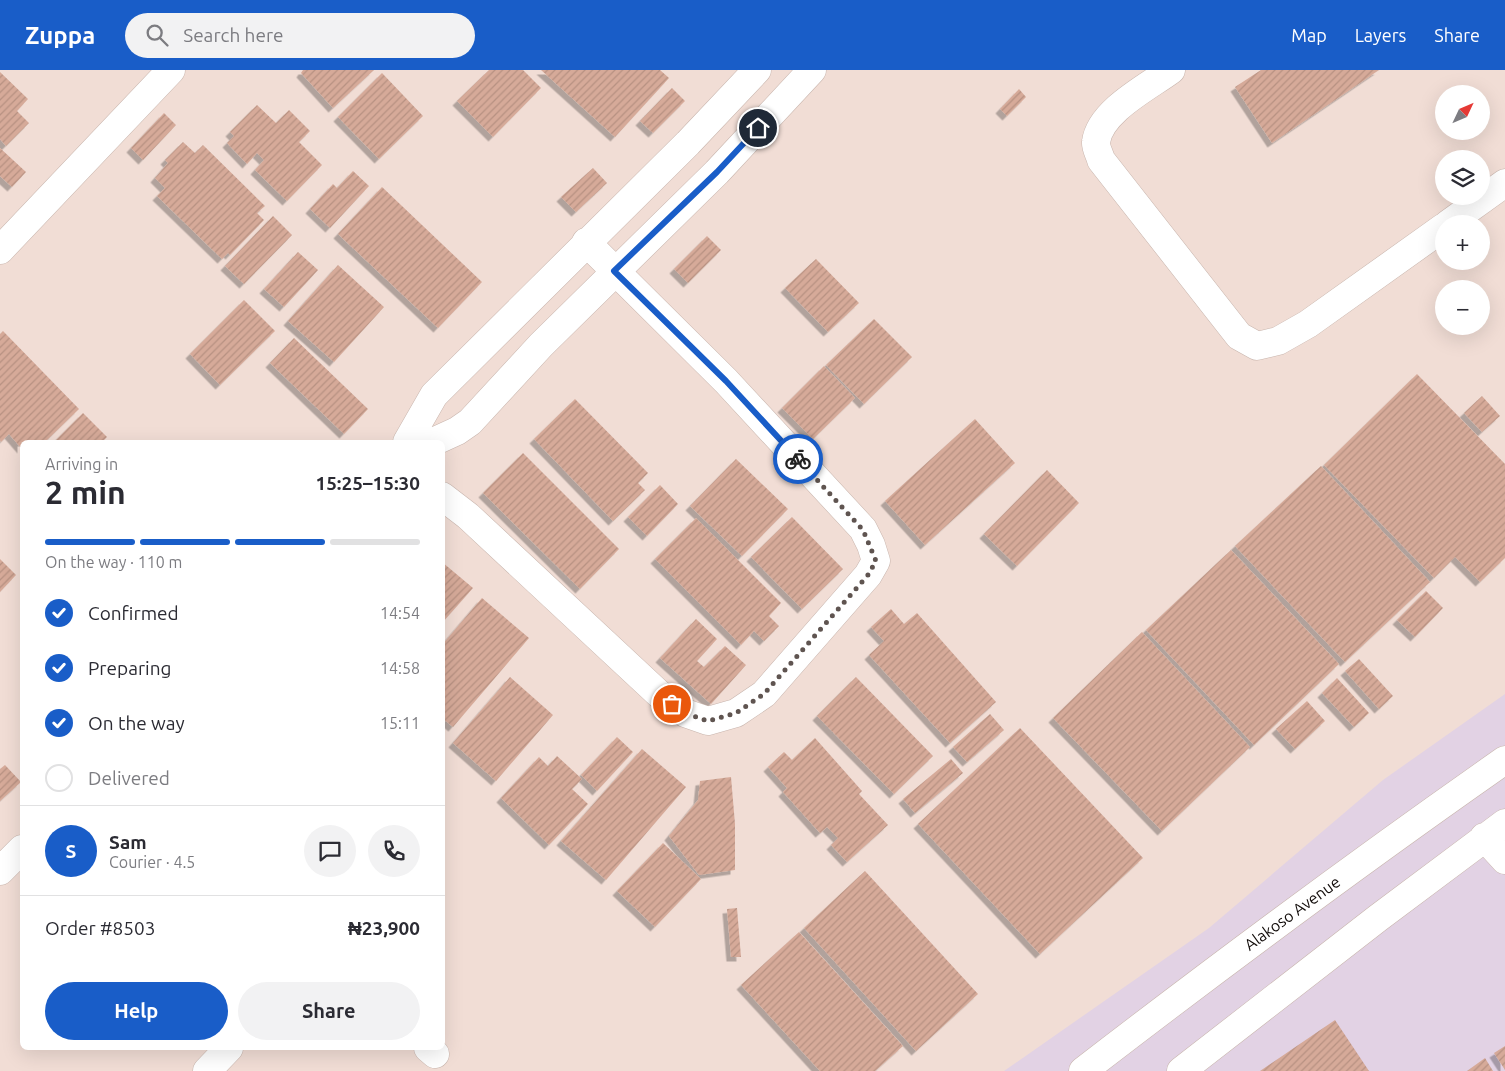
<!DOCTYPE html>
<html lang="en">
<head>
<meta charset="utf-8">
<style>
  :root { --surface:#fff; --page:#f2f2f3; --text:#2b2b33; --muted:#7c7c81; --line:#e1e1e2; --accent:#195dc8 }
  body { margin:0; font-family:Ubuntu,sans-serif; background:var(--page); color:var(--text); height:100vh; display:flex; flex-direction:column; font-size:19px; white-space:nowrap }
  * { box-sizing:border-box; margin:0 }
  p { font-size:16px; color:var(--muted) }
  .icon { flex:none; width:28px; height:28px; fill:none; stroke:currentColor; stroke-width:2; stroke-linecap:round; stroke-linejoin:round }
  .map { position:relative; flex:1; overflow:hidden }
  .side { position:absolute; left:20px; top:370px; width:425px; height:610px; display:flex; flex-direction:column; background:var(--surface); border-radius:8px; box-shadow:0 5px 20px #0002 }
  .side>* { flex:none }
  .needle { width:32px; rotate:46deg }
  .tools { position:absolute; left:1435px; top:15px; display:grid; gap:10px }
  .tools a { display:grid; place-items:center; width:55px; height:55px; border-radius:50%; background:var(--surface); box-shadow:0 5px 20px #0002; font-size:25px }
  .pin { position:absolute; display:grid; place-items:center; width:42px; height:42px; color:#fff; margin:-21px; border:2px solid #fff; border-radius:50%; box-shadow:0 1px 5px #0007 }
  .courier { position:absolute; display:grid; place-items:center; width:50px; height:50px; margin:-25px; border:4px solid #195dc8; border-radius:50%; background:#fff; color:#222; box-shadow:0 1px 6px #0007 }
  .headline em { font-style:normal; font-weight:600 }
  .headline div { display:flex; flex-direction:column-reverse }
  .headline { display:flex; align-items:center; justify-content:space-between; height:85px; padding:0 25px }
  h1 { font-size:32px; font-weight:600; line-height:38px }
  .bar { display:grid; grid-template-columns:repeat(4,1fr); gap:8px 5px; align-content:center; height:60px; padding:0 25px }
  .bar i { height:6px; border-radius:4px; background:var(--line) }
  .bar .on { background:var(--accent) }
  .bar p { grid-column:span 4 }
  .line { display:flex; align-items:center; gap:12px; padding:0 25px; border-top:1px solid var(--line) }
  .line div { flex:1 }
  .round { display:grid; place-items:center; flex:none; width:52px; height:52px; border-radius:26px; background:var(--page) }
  ol { padding:0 25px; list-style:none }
  li { display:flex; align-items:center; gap:15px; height:55px }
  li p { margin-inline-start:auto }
  li .icon { padding:5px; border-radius:50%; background:var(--accent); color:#fff; stroke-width:4 }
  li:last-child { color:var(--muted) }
  li i { width:28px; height:28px; border:2px solid var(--line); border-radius:50% }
  .action { display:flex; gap:10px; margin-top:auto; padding:10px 25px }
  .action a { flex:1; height:58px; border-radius:30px; background:var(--accent); color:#fff; font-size:20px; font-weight:600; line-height:58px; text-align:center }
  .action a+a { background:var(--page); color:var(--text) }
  header { display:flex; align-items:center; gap:30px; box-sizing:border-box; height:70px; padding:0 25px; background:var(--accent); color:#fff }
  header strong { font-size:24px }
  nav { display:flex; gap:28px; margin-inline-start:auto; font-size:18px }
  .search { width:350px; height:45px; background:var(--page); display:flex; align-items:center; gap:12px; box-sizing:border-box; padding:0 18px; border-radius:28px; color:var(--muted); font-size:19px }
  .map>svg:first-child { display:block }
  .industrial { fill:#e2d2e4 }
  .building { fill:url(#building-hatch); filter:url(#shadow) }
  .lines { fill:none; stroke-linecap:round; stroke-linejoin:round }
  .minor-casing { stroke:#c8b5ad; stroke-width:29 }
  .minor { stroke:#fff; stroke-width:28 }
  .done { stroke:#5f5450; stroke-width:5; stroke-dasharray:0 9 }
  .route { stroke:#195dc8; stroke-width:6 }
  .labels { text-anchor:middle; stroke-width:5; stroke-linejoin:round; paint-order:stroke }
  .street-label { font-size:16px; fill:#110b09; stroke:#fff }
</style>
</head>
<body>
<header>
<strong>Zuppa</strong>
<div class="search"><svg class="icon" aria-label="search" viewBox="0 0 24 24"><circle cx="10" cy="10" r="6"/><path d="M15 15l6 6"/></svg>Search here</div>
<nav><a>Map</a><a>Layers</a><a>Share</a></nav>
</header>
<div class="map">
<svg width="1505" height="1001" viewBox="0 0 1505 1001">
  <defs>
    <pattern id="building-hatch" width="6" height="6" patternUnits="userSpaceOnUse" patternTransform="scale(1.25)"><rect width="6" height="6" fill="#d6aa99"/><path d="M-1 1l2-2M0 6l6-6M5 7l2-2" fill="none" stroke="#b79182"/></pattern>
    <filter id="shadow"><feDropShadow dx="-4.5" dy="4.5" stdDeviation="0" flood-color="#0004"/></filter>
  </defs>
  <rect width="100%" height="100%" fill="#f1ddd5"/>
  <!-- industrial -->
  <path class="industrial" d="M1505 624V1001H1004L1209 858 1383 710Z"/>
  <!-- building -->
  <path class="building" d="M303 0H374L333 38 301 3Z
    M489 0H523L541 18 493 67 457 31Z
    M541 0H660L669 8 615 67Z
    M1261 0H1379L1272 73 1235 17Z
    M0 2 28 29 17 41 29 53 6 76 0 69Z
    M382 3 423 46 379 89 338 47Z
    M672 18 685 31 653 63 640 51Z
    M1019 19 1026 27 1007 46 1000 39Z
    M257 35 276 53 289 40 310 61 299 72 322 95 287 131 255 100 264 90 257 83 247 94 227 73 234 66 230 62Z
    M164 43 176 55 143 90 131 78Z
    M183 72 195 83 203 75 265 136 257 143 264 150 230 185 228 183 222 189 157 126 165 118 155 108 168 93 165 90Z
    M0 78 26 102 12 117 0 106Z
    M593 98 607 113 576 142 561 127Z
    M353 101 369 116 330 158 310 139 333 114 337 118Z
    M382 117 482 212 438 258 338 164Z
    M273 146 292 165 244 214 225 196Z
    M707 166 721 180 688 213 674 199Z
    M298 182 318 200 284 237 264 219Z
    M816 189 859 233 828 262 785 218Z
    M338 195 384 237 334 292 288 251Z
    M244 230 275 261 220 315 190 284Z
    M874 249 912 287 864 334 826 295Z
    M3 261 79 339 45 372H22V379L9 364 1 372 0 370V264Z
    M294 268 368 339 344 364 270 293Z
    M824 296 855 328 813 369 782 338Z
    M1417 304 1505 394V488L1480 512 1455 487 1434 508 1324 395Z
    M1482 326 1500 346 1482 362 1464 343Z
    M575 329 648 403 638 413 645 420 613 451 534 369Z
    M83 343 107 367 102 372H54Z
    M975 349 1015 393 925 475 885 431Z
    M523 383 619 479 580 519 483 423Z
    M736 389 788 439 742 486 690 436Z
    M1321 396 1430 512 1345 592 1235 476Z
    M1047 400 1079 433 1017 496 984 464Z
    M660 415 678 434 647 466 628 447Z
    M792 447 843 499 802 539 751 487Z
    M696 448 781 533 769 546 779 556 764 571 754 561 741 575 655 489Z
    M1231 480 1339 594 1254 675 1146 560Z
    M0 489 16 505 0 522Z
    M442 492 473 518 442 553Z
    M1426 521 1443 538 1415 567 1397 550Z
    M482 528 529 568 453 657 442 648V575Z
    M891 539 904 554 917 543 996 632 950 673 869 585 884 571 871 557Z
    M696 549 717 569 697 591 704 597 725 576 746 595 711 634 660 588Z
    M1142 562 1250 677 1162 761 1053 648Z
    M1359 589 1393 626 1379 639 1345 601Z
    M510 607 553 645 496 711 453 673Z
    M856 607 933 686 894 724 817 646Z
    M1337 608 1369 643 1354 657 1322 623Z
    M1307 631 1325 651 1295 679 1276 659Z
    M990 644 1004 660 967 692 953 677Z
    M1020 658 1143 788 1040 884 918 754Z
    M617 667 633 682 597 721 581 705Z
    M815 668 862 721 859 724 888 755 847 792 831 775 838 768 827 757 820 763 783 722 787 718 768 697 784 682 792 690Z
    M642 679 686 717 606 810 561 771Z
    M557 686 582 709 572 719 588 734 549 775 501 728 539 687 548 696Z
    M951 689 963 703 915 743 903 729Z
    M5 695 21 712 0 731V699Z
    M731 707 735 754V800L699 805 669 766 698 730 700 711Z
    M663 773 701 809 655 857 617 821Z
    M865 801 978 924 916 981 804 858Z
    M737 838 741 887H731L727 839Z
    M799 862 903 976 875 1001H820L741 915Z
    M1335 950 1369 1001H1260Z
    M1505 976V1000L1494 983Z
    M1485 988 1493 1001H1467Z"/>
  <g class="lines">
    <defs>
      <path id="minor" d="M1171 0C1148 17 1100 41 1096 72 1095 77 1100 85 1101 90L1239 266 1257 276 1278 271 1308 254 1444 157
        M1448 154 1505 113
        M0 180 171 0
        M407 372 434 325 688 73 757 0
        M433 372 457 361 470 352 541 275 717 102 812 0
        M442 426 468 446 659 624 685 643 708 651 736 643 764 624 868 505 876 491 871 475 863 459 726 311 586 172
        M1484 767 1505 790
        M0 801 22 779
        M428 978 435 984
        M207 1001 229 978
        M1083 1001C1222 894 1362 790 1505 690
        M1181 1001 1378 848 1505 753"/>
    </defs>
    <!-- minor casing -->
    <use href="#minor" class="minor-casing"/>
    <!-- minor -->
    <use href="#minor" class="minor"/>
  </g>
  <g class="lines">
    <!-- done -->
    <path class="done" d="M672 634 685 643 708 651 736 643 764 624 868 505 876 491 863 460 798 389"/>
    <!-- route -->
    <path class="route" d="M758 58 717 102 614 201 726 311 798 389"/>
  </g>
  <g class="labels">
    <!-- street labels -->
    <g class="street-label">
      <text transform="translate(1292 843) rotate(-36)" y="6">Alakoso Avenue</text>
    </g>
  </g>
</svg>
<div class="tools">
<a><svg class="needle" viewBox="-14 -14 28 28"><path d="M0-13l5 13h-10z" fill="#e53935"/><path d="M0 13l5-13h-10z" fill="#7c7c81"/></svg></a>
<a><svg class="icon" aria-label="layers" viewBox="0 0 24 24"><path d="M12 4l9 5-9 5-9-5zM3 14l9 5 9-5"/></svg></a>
<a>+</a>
<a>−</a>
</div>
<div class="pin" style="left:672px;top:634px;background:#ea580c"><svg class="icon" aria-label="bag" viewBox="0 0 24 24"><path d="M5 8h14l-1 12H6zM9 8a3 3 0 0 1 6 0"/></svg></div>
<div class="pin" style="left:758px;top:58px;background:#1f2937"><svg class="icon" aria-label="home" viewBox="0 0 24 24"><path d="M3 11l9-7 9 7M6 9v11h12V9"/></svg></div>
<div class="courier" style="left:798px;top:389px"><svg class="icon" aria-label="bike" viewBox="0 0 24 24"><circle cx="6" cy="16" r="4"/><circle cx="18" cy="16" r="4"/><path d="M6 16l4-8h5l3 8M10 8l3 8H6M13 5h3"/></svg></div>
<section class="side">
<div class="headline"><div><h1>2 min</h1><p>Arriving in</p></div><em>15:25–15:30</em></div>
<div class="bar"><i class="on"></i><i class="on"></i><i class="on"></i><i></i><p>On the way · 110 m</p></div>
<ol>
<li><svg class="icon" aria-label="check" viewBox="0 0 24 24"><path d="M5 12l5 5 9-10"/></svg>Confirmed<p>14:54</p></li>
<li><svg class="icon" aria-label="check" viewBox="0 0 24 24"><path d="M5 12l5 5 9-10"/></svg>Preparing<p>14:58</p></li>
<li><svg class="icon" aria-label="check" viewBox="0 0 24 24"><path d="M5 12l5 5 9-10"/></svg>On the way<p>15:11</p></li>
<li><i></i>Delivered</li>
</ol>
<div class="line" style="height:90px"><b class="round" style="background:var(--accent);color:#fff">S</b><div><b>Sam</b><p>Courier · 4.5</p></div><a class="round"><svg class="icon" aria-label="chat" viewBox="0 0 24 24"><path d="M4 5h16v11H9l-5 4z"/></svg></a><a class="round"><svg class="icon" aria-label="phone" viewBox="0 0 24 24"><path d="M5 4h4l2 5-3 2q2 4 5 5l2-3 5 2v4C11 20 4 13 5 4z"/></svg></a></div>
<div class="line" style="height:65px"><div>Order #8503</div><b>₦23,900</b></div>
<div class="action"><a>Help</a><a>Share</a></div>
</section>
</div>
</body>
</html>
